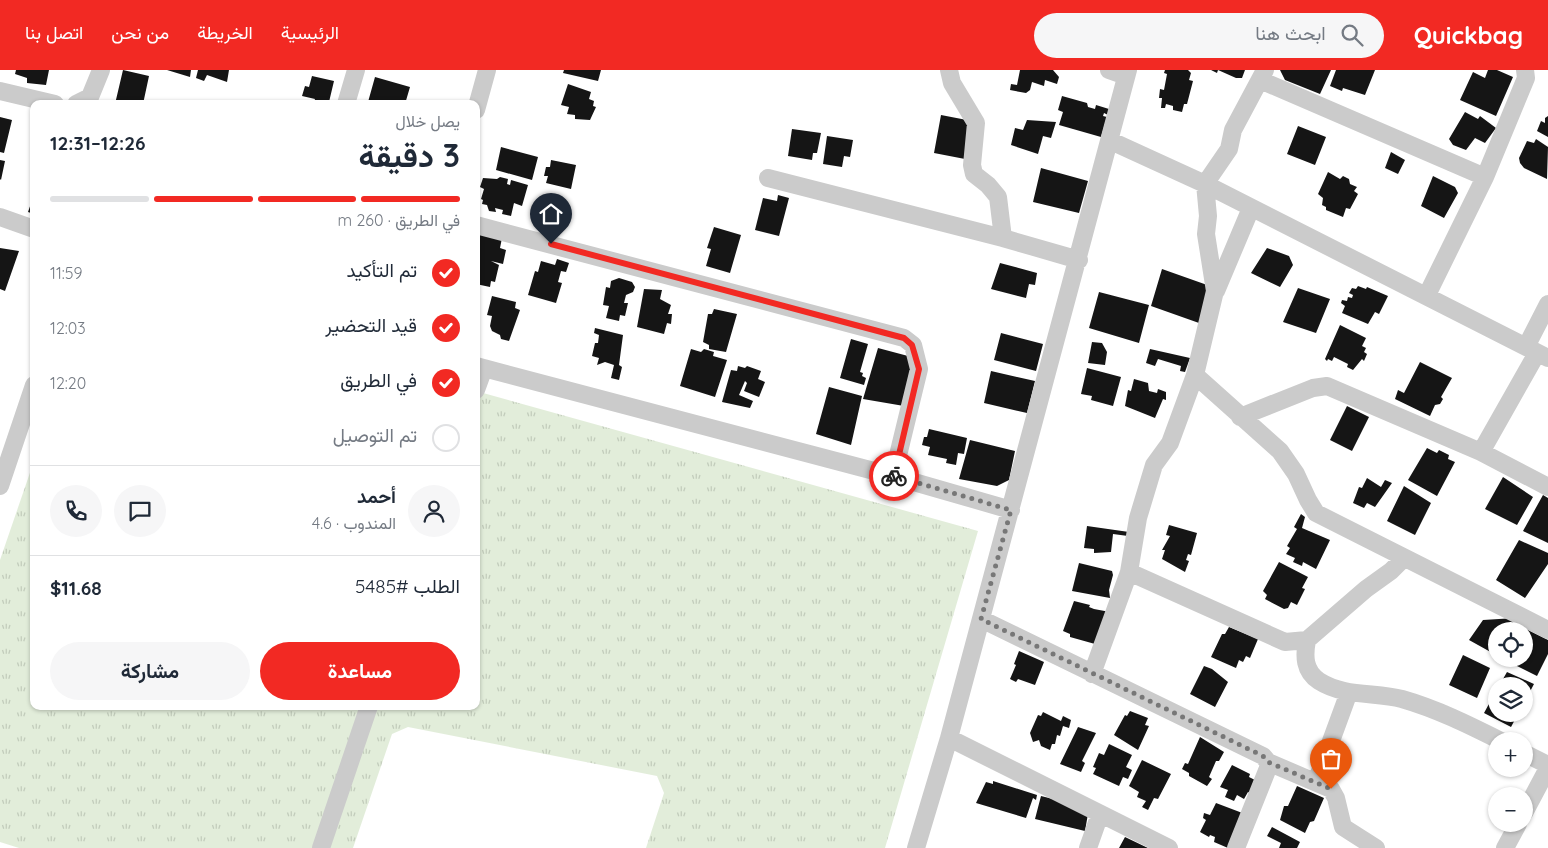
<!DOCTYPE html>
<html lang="ar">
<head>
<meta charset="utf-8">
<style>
  :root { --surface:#fff; --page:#f6f6f7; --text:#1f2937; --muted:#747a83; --line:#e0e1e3; --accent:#f22923 }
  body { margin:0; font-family:Quicksand,Vazirmatn,sans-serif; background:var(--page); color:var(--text); direction:rtl; height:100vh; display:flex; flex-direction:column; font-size:19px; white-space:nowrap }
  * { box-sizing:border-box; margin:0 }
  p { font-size:16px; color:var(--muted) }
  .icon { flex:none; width:28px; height:28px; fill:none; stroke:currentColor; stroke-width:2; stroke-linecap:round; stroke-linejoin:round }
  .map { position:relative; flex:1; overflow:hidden; direction:ltr }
  .drawer { position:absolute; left:30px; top:30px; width:450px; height:610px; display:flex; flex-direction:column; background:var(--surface); border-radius:10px; box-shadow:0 1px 4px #0004; direction:rtl }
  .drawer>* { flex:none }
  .buttons { position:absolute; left:1488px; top:552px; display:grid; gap:10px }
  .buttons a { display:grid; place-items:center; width:45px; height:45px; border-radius:50%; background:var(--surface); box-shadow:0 1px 4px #0004; font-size:25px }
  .pin { position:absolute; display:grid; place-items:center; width:42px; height:42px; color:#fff; margin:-51px -21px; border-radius:50% 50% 50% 0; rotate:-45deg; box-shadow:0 0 5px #0007 }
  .pin .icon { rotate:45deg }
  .courier { position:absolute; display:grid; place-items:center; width:50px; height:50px; margin:-25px; border:4px solid #f22923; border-radius:50%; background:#fff; color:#222; box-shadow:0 1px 6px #0007 }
  .head em { font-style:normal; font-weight:700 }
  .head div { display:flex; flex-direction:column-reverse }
  .head { display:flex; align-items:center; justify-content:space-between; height:85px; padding:0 20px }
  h1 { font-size:32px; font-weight:700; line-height:38px }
  .bar { display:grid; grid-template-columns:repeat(4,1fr); gap:8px 5px; align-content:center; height:60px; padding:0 20px }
  .bar i { height:6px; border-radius:4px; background:var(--line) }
  .bar .selected { background:var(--accent) }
  .bar p { grid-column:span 4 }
  .line { display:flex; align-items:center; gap:12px; padding:0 20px; border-top:1px solid var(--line) }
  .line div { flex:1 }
  .round { display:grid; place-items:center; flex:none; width:52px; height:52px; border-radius:26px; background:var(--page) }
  ol { padding:0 20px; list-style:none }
  li { display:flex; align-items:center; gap:15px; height:55px }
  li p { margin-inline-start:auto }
  li .icon { padding:5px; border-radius:50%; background:var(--accent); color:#fff; stroke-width:4 }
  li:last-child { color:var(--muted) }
  li i { width:28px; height:28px; border:2px solid var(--line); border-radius:50% }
  .action { display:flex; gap:10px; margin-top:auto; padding:10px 20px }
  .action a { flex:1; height:58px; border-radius:30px; background:var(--accent); color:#fff; font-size:20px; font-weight:700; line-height:58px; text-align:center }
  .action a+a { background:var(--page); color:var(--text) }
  header { display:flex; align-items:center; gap:30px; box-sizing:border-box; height:70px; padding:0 25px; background:var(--accent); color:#fff }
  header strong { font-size:24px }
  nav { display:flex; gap:28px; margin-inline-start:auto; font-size:18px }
  .search { width:350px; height:45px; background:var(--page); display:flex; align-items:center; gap:12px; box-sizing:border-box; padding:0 18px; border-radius:28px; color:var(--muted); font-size:19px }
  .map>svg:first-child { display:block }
  .grass { fill:url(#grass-tufts) }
  .building { fill:#151515 }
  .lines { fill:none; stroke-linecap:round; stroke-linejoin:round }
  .minor { stroke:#cbcbcb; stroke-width:18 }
  .done { stroke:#777; stroke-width:5; stroke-dasharray:0 9 }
  .route { stroke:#f22923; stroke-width:6 }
</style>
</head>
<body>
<header>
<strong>Quickbag</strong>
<div class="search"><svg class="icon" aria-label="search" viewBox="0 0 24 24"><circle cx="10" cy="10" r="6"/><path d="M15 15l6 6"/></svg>ابحث هنا</div>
<nav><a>الرئيسية</a><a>الخريطة</a><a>من نحن</a><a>اتصل بنا</a></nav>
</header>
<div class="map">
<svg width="1548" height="778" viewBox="0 0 1548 778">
  <defs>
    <pattern id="grass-tufts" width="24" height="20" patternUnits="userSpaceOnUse" patternTransform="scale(1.25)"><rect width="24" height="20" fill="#e2edda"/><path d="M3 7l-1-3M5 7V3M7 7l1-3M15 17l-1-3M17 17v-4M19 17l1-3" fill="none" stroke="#c2ccbb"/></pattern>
  </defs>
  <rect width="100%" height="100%" fill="#fff"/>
  <!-- grass -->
  <path class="grass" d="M476 321 978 461 885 778H646L664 723 657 706 408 657 392 664 353 778H19L0 772V490L34 391V636H476Z"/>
  <!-- building -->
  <path class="building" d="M16 0H49L46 15 27 13V8L15 4Z
    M123 0 149 6 143 34H115Z
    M167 0H191L190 7Z
    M198 0H229L227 12 207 5 204 11 196 8Z
    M564 0H601L598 11 563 3Z
    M1020 0H1053L1059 7 1057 14 1045 10 1044 16 1032 12 1030 20 1026 23 1010 20 1011 14 1017 15Z
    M1165 0H1188L1191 3 1189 10 1193 11 1187 34H1184L1182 42 1173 40V36L1166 34 1165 38H1161L1162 28H1159L1160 19 1164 20 1167 4 1164 3Z
    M1211 0H1245L1242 8H1236L1218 0 1217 3Z
    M1280 0H1331L1320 24 1285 10Z
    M1336 0H1375L1365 25 1343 18 1342 21 1330 16Z
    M1488 0H1497L1513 7 1496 46 1460 30 1473 2 1485 8Z
    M312 6 334 11 329 32 321 30 319 34 314 32 315 29 302 26 305 16 309 17Z
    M375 7 410 17 405 34 368 32Z
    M568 14 591 22 589 29 594 31 593 36 596 37 590 50 575 49V45L567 44 569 37 561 35Z
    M1062 26 1087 33 1088 37 1095 39 1096 35 1109 39 1108 45 1104 43 1103 46 1107 47 1101 67 1059 55 1063 42 1058 40Z
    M1465 42 1478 49 1480 46 1496 58 1485 73 1475 68 1466 80 1453 75 1449 69Z
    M941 45 972 51 965 89 934 83Z
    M1548 46V67L1537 61 1541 51 1545 53V48Z
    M0 47 12 50 4 83 0 82Z
    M1027 50 1056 52 1051 68 1043 66 1038 84 1011 75 1015 58 1023 60Z
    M1298 56 1326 67 1315 95 1287 84Z
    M792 59 821 63 817 83H813L812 90 788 86Z
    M827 66 853 70 850 87 844 86 842 97 823 94Z
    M1536 69 1548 77 1547 109 1524 98 1520 93 1519 88 1527 71 1534 73Z
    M501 77 538 87 532 110 496 100Z
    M1391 82 1405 90 1398 104 1385 98Z
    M0 90 5 91 1 110 0 109Z
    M551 90 576 95 571 119 546 113 548 106H544L546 97H550Z
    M1041 98 1088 111 1079 143 1033 132Z
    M1328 102 1340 109 1343 106 1349 109 1350 114 1357 117 1354 121 1358 124 1350 139 1346 138 1343 147 1326 140V137L1322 135 1323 128 1318 124Z
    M1433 106 1455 117 1458 123 1444 148 1421 136Z
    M500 107 508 109 507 114 510 115 511 110 528 115 522 136 514 133 511 146 502 144 503 140 495 138 496 142 489 141 487 135 482 134 483 130 481 129 484 119 480 117 483 108 497 109Z
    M34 125V144L28 142Z
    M778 125 789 128 779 166 755 160 763 128 777 131Z
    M714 157 741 165 730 203 706 196 711 179 707 178Z
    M476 163 502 168 500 178 506 180 503 194 491 191 499 195 495 212 491 211 490 217 476 214Z
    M0 178 19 181 5 221 0 219Z
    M1267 178 1289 186 1293 195 1280 217 1251 203Z
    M557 189 569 193 566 202 561 201 558 212 562 213 556 233 528 225 535 201 538 202 541 191 555 195Z
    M1000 193 1037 203 1035 215 1029 214 1026 228 991 219Z
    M1162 199 1210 216 1199 253 1151 236Z
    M619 208 632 212 635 217 633 222 626 225 624 233H628L625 246 620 245 619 251 606 248 609 236 603 235 606 217 610 218 611 211Z
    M1358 216 1366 219 1367 217 1388 226 1379 244 1375 242 1368 254 1342 243 1345 236 1341 233 1342 230 1347 231 1348 227 1352 228 1353 225 1349 223 1352 218 1356 219Z
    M1298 218 1330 229 1316 263 1283 252Z
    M644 219 662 220 660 229 671 235 668 244H672L671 254 667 253 664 264 637 257Z
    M1099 222 1149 235 1139 273 1089 258Z
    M492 226 516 232 515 238 520 240 509 271 501 269 500 265 492 261 490 256 492 246 487 245Z
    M714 239 737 244 726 282 709 279V275L703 272 708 244H712Z
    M1340 255 1366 268 1362 276 1366 278 1364 282 1367 284 1364 291 1362 289 1353 300 1347 297 1348 294 1334 287 1332 291 1328 289 1327 291 1325 289Z
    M595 258 623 265 619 295 622 297 619 310 611 308 614 295 605 292 597 295 599 288 592 286 595 273H598L599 265 594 263Z
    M1001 263 1043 274 1036 301 994 290Z
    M851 269 868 274 860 302 863 303 862 306 866 308 864 315 840 308Z
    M1092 272 1102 273 1107 282 1105 295 1088 293Z
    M878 278 908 286 913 294 904 336 863 329Z
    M691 279 701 282 704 279 714 282 713 286 727 290 715 327 680 316Z
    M1150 279 1190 288 1185 302 1180 301 1181 296 1158 289 1155 296 1146 293Z
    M1420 292 1452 308 1441 327 1443 329 1440 334 1435 335 1430 346 1395 329 1398 320 1404 323Z
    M738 296 745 298 747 296 761 301 758 309 765 312 759 327 744 321 747 313 745 311 739 325 753 331 750 338 722 332 731 300 737 301Z
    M1087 298 1121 307 1113 336 1091 330 1092 326 1081 324Z
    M991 301 1035 311 1027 343 984 333Z
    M1134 309 1148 313 1149 321 1157 323 1158 319 1166 322V330L1163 329 1155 348 1125 336 1128 320 1131 321Z
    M829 317 862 326 851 375 816 364Z
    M1347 336 1369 347 1352 381 1330 370Z
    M929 359 967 368 964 384 958 383 956 395 946 393 947 389 928 385 930 377 922 375 924 367H927Z
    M970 370 1015 381 1009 410 997 416 959 409Z
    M1427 378 1437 383 1439 380 1449 385 1448 389 1455 392 1437 426 1408 410Z
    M1503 407 1533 427 1517 455 1485 439Z
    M1367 408 1381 417 1385 410 1392 413 1375 437 1367 433 1364 438 1353 433 1359 417 1362 418Z
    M1404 416 1431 433 1415 465 1387 451Z
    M1543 425 1548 428V473L1523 461Z
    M1301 444 1305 447 1302 458 1330 470 1316 499 1303 492 1302 496 1293 492 1295 488 1286 484 1290 478 1287 476 1297 459 1294 457Z
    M1169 455 1197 463 1191 485 1188 484 1186 490 1189 491 1185 502 1162 489 1165 480H1162L1170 466 1166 465Z
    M1087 456 1129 462 1128 466 1113 464 1111 482 1094 483V479L1084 478Z
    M1519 470 1548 483V494L1525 528 1496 510Z
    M1279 492 1308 507 1302 518 1305 519 1297 535 1291 532 1288 538 1284 539 1265 529 1267 525 1263 521Z
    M1079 493 1112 501 1113 505 1109 520 1110 528 1072 521Z
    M1074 531 1090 535 1089 537 1094 539 1110 542 1095 574 1070 567V564L1063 561Z
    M1515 548 1510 561H1496V585L1469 570 1483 550Z
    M1229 557 1258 569 1250 588 1246 586 1243 592 1239 590 1236 598 1211 587 1222 564H1225Z
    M1524 558 1548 570V584L1537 606 1507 591 1508 589H1524V561H1522Z
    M1019 581 1044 592 1035 615 1018 609 1016 612 1010 609 1016 595 1014 594Z
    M1463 585 1490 598 1477 628 1449 615Z
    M1204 596 1212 599 1228 612 1215 637 1190 624Z
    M1507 602 1534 614 1524 633V616H1499Z
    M1496 621V644H1518L1511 657 1484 643Z
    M1130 641 1148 648 1145 655 1149 656 1138 680 1114 665 1125 645 1127 646Z
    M1043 642 1061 651 1063 646 1071 650 1069 658 1063 656 1060 666 1057 665 1055 674H1052L1050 680 1041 676 1039 670 1033 672 1030 663 1038 645 1041 646Z
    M1078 657 1096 663 1082 691 1085 693 1081 702 1060 694Z
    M1200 667 1224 682 1219 691H1216L1209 707 1212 709 1207 716 1189 706V703L1182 699 1185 693 1188 694Z
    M1109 674 1132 685 1126 697 1132 700 1128 709 1123 707 1119 716 1093 704 1096 698 1093 697 1099 683 1104 685Z
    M1142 690 1171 704 1158 729 1154 728 1148 740 1142 737 1146 731 1137 727 1139 722 1129 716Z
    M1232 695 1250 704 1249 707 1255 710 1250 723 1248 722 1244 729 1237 725 1234 731 1225 727 1228 720 1220 717Z
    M993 711 1037 725 1036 730 1033 728 1026 748 976 733 986 712 993 714Z
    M1297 716 1324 728 1314 751 1310 752 1305 763 1280 750 1284 736H1288Z
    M1041 726 1089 738 1085 761 1035 749Z
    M1216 733 1245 744 1228 778 1214 772 1215 767 1210 765 1209 767 1200 762 1206 750 1203 748 1204 743 1210 745Z
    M1272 757 1300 772 1297 778H1279L1281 773 1267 766Z
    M1125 767 1148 778H1119Z"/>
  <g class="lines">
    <!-- minor -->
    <path class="minor" d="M949 0 952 13 976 53 972 95 974 104 988 115 998 127 1003 168
      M1109 0 1126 6
      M1260 10 1485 107 1427 225
      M0 21 55 34
      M76 34 90 27 101 0
      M346 34 356 0
      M476 40 487 0
      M1111 71 1205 114 1548 288
      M1485 107 1526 8 1525 0
      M768 108 1003 168 1079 190
      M0 147 34 159
      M476 155 904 268 913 275 919 299 893 406
      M1216 221 1251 138
      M1526 277 1548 234
      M476 296 893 406 1011 440
      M1195 305 1280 381 1296 404 1308 430 1316 443 1548 560
      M476 320 484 298
      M1240 347 1313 318 1327 316 1481 382 1548 417
      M1481 382 1537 283
      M0 416 34 315
      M1129 502 1285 572 1307 570 1366 519 1391 501 1404 488
      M981 549 1263 686 1268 692 1331 719 1336 728 1343 757 1376 778
      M1307 570C1304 586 1304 601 1319 611 1344 627 1375 622 1402 629 1437 639 1469 655 1501 671
      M1092 604 1129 502 1138 448 1154 395 1170 373 1195 305 1215 221 1206 164 1208 146 1205 114 1229 79 1233 60 1265 0
      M949 668 1169 778
      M1524 683 1548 695
      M1316 712 1349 622
      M1524 743 1548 698
      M321 778 369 636
      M916 778 949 668 1128 0
      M1088 778 1100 744
      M1236 778 1268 698V692
      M1505 778 1518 754"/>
  </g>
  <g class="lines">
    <!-- done -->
    <path class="done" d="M894 406 1011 440 981 549 1263 686 1268 692 1331 719"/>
    <!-- route -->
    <path class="route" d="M551 174 904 268 912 275 919 299 894 406"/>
  </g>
</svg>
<div class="buttons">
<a><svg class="icon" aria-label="locate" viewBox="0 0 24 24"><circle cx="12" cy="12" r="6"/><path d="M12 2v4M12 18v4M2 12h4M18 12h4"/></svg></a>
<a><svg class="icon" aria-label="layers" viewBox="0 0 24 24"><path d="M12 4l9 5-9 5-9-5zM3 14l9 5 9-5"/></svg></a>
<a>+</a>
<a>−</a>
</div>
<div class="pin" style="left:1331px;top:719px;background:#ea580c"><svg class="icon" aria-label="bag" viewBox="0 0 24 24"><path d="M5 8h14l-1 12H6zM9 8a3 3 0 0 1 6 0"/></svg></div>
<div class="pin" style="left:551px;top:174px;background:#1f2937"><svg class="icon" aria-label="home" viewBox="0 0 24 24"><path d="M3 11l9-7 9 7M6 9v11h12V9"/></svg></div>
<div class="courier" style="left:894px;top:406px"><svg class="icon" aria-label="bike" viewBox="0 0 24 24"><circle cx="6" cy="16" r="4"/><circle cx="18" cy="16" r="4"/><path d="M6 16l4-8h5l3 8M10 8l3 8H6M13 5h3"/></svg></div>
<section class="drawer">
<div class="head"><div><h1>3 دقيقة</h1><p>يصل خلال</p></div><em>12:26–12:31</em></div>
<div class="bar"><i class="selected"></i><i class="selected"></i><i class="selected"></i><i></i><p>في الطريق · 260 m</p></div>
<ol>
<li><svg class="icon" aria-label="check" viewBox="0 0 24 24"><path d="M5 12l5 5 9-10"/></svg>تم التأكيد<p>11:59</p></li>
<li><svg class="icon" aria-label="check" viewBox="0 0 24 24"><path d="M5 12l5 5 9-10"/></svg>قيد التحضير<p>12:03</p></li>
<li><svg class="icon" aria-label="check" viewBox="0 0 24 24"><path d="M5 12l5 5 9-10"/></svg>في الطريق<p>12:20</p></li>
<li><i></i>تم التوصيل</li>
</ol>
<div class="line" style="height:90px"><a class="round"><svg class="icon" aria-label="person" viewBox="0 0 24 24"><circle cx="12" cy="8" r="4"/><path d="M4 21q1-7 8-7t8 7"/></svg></a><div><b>أحمد</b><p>المندوب · 4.6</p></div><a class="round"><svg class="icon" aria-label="chat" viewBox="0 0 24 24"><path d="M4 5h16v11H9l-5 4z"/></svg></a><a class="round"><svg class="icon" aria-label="phone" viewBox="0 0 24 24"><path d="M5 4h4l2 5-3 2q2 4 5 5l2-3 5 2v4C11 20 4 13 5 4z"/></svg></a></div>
<div class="line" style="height:65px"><div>الطلب #5485</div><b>$11.68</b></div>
<div class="action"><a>مساعدة</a><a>مشاركة</a></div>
</section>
</div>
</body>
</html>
